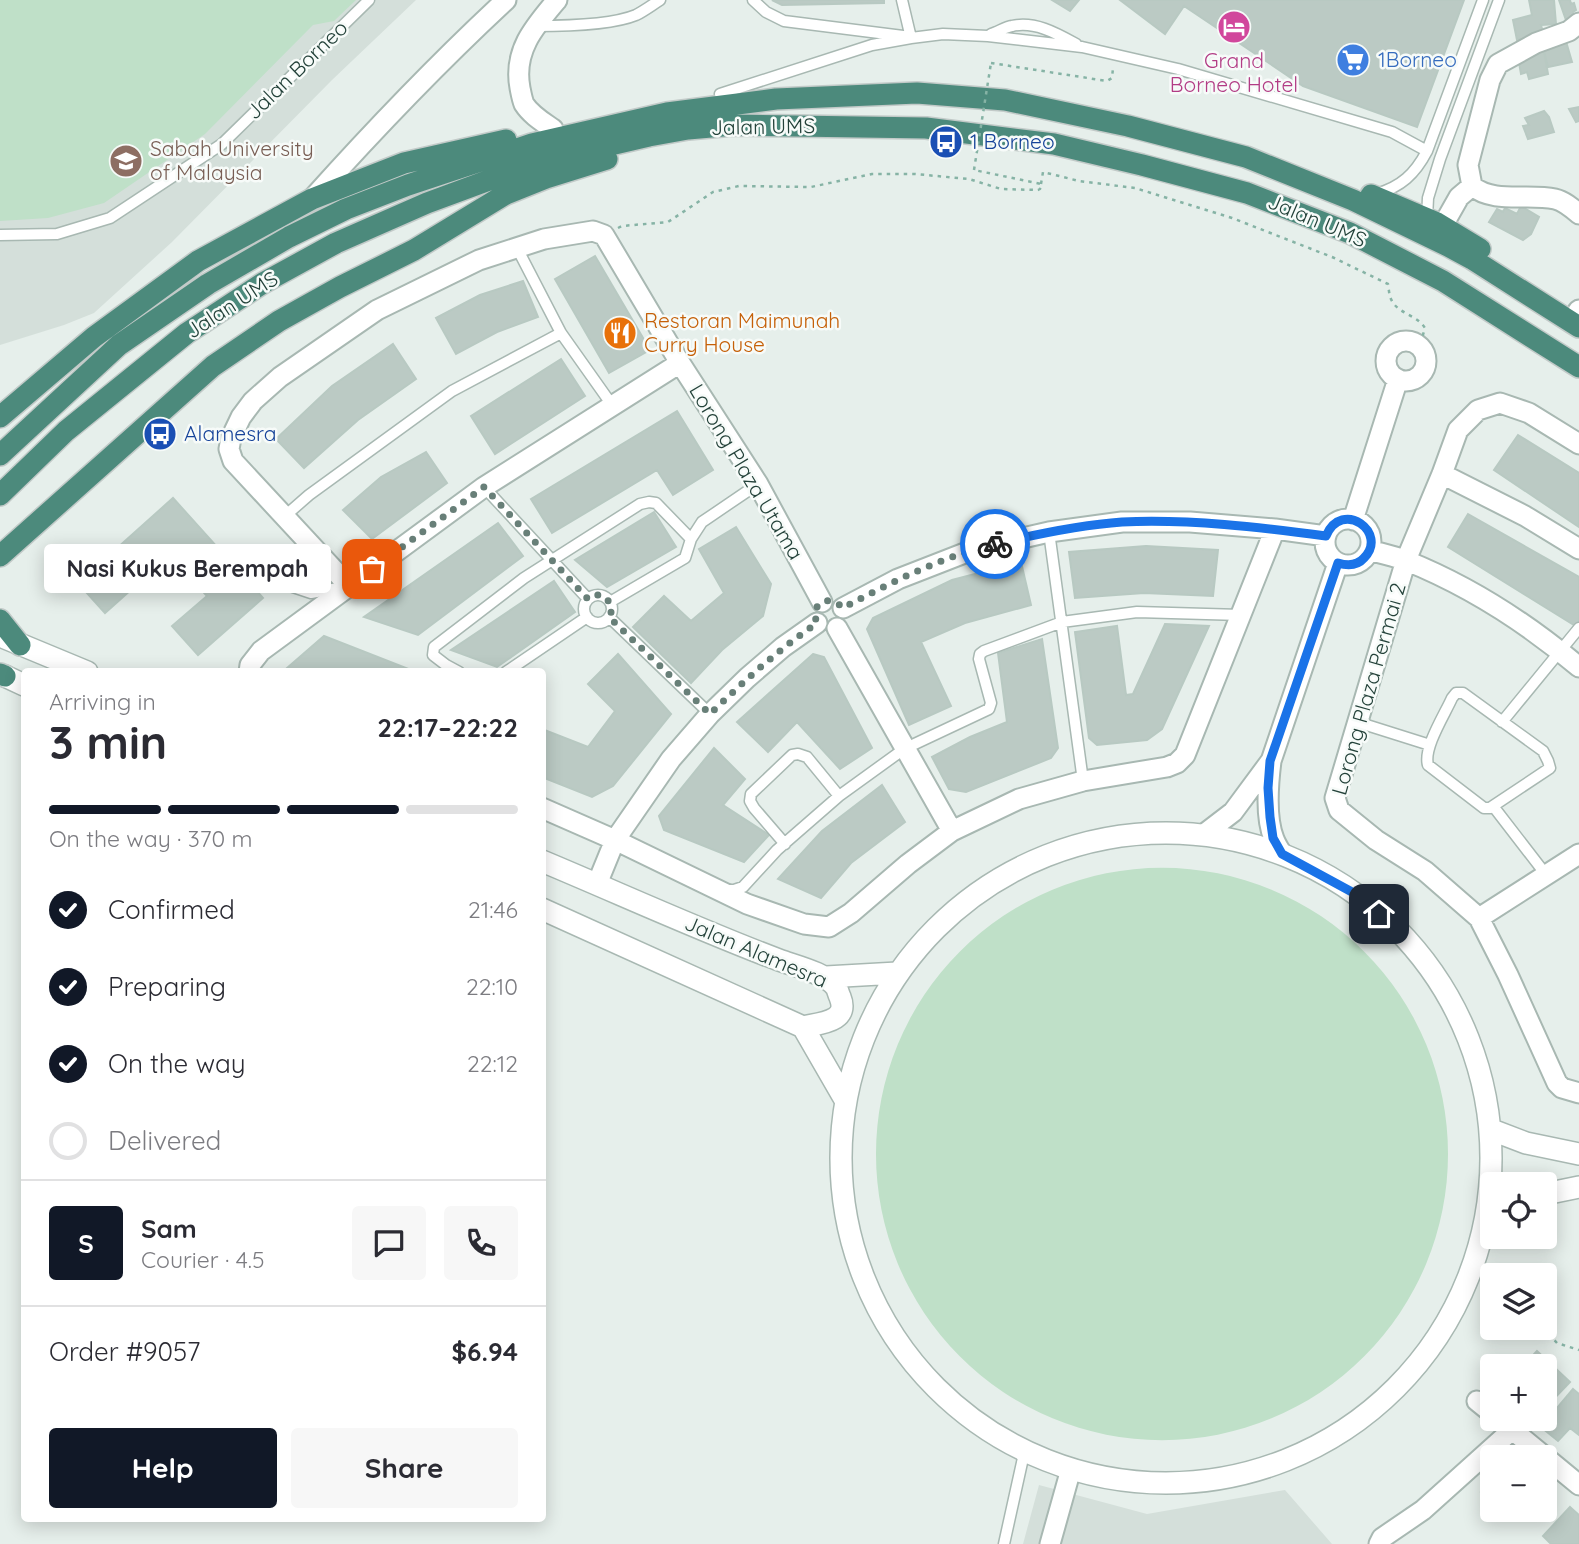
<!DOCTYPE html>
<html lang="en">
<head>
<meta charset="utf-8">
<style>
  :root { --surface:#fff; --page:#f7f7f7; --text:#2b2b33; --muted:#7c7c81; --line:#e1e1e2; --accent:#111827 }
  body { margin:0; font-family:Quicksand,sans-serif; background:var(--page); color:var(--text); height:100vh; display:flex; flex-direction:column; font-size:26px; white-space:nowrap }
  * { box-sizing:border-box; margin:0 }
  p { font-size:23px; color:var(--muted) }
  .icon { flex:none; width:38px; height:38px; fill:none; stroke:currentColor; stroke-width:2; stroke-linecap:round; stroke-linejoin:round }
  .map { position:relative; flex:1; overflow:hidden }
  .sheet { position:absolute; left:21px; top:668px; width:525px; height:854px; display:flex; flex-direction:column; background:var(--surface); border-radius:7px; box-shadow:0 4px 18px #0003 }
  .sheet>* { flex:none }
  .controls { position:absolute; left:1480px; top:1172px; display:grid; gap:14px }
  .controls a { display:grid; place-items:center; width:77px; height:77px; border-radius:7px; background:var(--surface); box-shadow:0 4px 18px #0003; font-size:35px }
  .pin { position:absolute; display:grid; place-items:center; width:60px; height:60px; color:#fff; margin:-30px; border-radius:14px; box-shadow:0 4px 10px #0006 }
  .courier { position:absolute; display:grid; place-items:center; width:70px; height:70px; margin:-35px; border:5px solid #1a73e8; border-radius:50%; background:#fff; color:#222; box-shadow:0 2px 9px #0007 }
  .bubble { position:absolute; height:49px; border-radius:7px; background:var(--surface); box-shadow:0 4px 18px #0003; font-size:23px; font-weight:700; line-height:49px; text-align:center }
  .summary em { font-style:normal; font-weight:700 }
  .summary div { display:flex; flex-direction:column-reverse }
  .summary { display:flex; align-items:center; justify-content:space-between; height:119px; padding:0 28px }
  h1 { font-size:46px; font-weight:700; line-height:52px }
  .bar { display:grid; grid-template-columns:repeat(4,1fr); gap:10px 7px; align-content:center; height:84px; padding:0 28px }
  .bar i { height:9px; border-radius:5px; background:var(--line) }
  .bar .on { background:var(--accent) }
  .bar p { grid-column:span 4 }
  .line { display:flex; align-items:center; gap:18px; padding:0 28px; border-top:2px solid var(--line) }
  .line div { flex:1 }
  .round { display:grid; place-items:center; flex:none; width:74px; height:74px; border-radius:7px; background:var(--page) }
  ol { padding:0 28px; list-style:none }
  li { display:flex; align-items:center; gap:21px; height:77px }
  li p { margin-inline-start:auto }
  li .icon { padding:7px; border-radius:50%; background:var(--accent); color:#fff; stroke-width:4 }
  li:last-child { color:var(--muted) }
  li i { width:38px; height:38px; border:4px solid var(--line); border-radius:50% }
  .button { display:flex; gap:14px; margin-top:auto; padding:14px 28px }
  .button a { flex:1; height:80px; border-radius:7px; background:var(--accent); color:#fff; font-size:28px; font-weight:700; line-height:80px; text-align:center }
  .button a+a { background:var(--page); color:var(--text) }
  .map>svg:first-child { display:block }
  .built { fill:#d4dfda }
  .green { fill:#bfe0c8 }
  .building { fill:#bbcac4; stroke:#b8c9c2; stroke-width:2 }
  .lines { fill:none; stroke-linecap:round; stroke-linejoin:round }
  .service-casing { stroke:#a8b8b2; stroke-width:13 }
  .minor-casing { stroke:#a8b8b2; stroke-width:23 }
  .tertiary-casing { stroke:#a8b8b2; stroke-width:24 }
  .trunk-casing { stroke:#c2cac8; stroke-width:24 }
  .path { stroke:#86b3a5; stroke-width:2.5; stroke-dasharray:3.5 5; stroke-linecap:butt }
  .service { stroke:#fff; stroke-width:10 }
  .minor { stroke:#fff; stroke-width:19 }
  .tertiary { stroke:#fff; stroke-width:21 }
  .trunk { stroke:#4c8a7c; stroke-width:21 }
  .path-bridge { stroke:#86b3a5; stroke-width:2.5; stroke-dasharray:3.5 5; stroke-linecap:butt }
  .done { stroke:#687f78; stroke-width:7; stroke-dasharray:0 12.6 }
  .route { stroke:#1a73e8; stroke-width:9 }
  .labels { text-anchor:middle; stroke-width:5; stroke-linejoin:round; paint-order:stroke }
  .shop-label { font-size:21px; fill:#366cbe; stroke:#f7fbf9; text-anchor:start }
  .hotel-label { font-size:21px; fill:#b23c85; stroke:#f7fbf9 }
  .street-label { font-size:21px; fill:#24423a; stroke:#f7fbf9 }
  .transit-label { font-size:21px; fill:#164399; stroke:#f7fbf9; text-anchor:start }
  .education-label { font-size:21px; fill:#785e54; stroke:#f7fbf9; text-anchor:start }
  .food-label { font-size:21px; fill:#c56008; stroke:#f7fbf9; text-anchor:start }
</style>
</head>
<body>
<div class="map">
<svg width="1579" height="1544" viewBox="0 0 1579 1544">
  <rect width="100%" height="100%" fill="#e6efeb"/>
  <!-- built -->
  <path class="built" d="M0 0H416L332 80 172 242 94 313 64 325 0 345Z
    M1039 1485 1147 1514 1285 1490 1332 1544H1023Z"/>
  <!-- green -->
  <path class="green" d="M0 0H356L334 21 313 25 205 134 104 203 48 218 0 221Z
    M876 1154a286 286 0 1 1 572 0a286 286 0 1 1-572 0Z"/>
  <!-- building -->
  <path class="building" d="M772 0H884V3L782 5Z
    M1052 0H1079L1070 11Z
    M1120 0H1464L1417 127 1303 86 1184 6 1165 34Z
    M1529 0H1554L1556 24 1541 25 1543 33 1517 40 1513 20 1532 15Z
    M1559 0H1570L1571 4 1574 3 1576 10 1573 12 1577 22 1568 26Z
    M1565 38 1572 62 1548 67 1544 51 1554 48 1552 42Z
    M1544 51 1548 74 1529 79 1527 72 1521 74 1518 57Z
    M1579 107V121L1576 122 1569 109Z
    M1544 111 1549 117 1554 132 1528 139 1523 126 1529 125 1525 118Z
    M1521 206 1539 217 1531 234 1523 240 1489 222 1497 209 1503 212 1505 208 1517 214Z
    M595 256 650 350 609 373 555 279Z
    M523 281 538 317 497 332 456 354 436 318 480 295Z
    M393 344 416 379 358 420 304 468 276 439 332 386Z
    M561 359 585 396 495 454 471 416Z
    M677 411 713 470 673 495 657 470 552 533 531 499Z
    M1518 435 1579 473V527L1494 470Z
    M426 452 447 483 372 539 343 510 381 477Z
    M173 498 263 598 198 655 172 626 207 596 170 555 105 613 78 583Z
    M654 512 676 547 607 587 575 560Z
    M1468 514 1579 577V624L1577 627 1448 547Z
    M498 523 523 556 418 635 364 617Z
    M736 527 771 584 763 616 722 650 691 683 633 627 664 596 691 621 724 593 699 549Z
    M1146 546 1218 550 1213 596 1144 593 1075 598 1069 552Z
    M1021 562 1031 605 965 623 921 642 951 706 909 725 867 629 873 618 952 580Z
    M554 581 575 612 497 667 451 650Z
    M1165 624 1209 626 1162 729 1147 740 1097 745 1089 738 1075 632 1117 626 1126 695 1133 694Z
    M324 636 416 672H294L286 669Z
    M1042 639 1058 748 1051 758 966 792 949 789 932 757 970 737 1007 722 998 653Z
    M618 654 671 714 613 786 592 797 542 777V729L588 747 615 711 588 684Z
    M813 654 824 657 872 748 840 769 797 722 768 752 737 722Z
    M714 748 745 779 723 805 769 835 744 862 664 830 659 816Z
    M882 785 905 822 851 863 821 898 778 879 822 831Z
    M1537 1351 1570 1382 1545 1408V1367H1522Z
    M1573 1389 1579 1394V1435L1570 1428 1558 1441 1541 1427Z
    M1493 1481V1504L1481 1492Z
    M1570 1507 1579 1515V1544H1551L1543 1536Z"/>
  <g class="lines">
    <defs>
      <path id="service" d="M753 0 766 12 784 21 903 36
        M902 0 911 38
        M536 26C563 26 612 25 636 15 644 11 652 5 660 0
        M991 34C998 32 1005 27 1012 26 1035 21 1056 33 1076 44
        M720 94 872 45 911 38 943 34 988 36 1082 47 1178 69 1392 132 1427 151
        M1376 194C1401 187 1415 174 1427 151L1483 0
        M1427 218 1428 198 1440 159 1499 0
        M0 235 57 234 110 218 222 144 369 0
        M517 248 561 333 612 405
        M484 487 588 599
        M285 516 309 495 452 391 561 333
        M1049 532 1083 781
        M258 569 287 585 311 593 338 588
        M584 609a14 14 0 1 1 28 0a14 14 0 1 1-28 0Z
        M610 602 685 558 691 539 702 522 758 484
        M609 617 710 714
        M459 672 446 665 433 655 434 647 524 578 640 504 649 502 656 503 691 539
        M506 672 587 617
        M1456 693H1463L1543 751 1548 761 1550 768 1490 808H1484L1428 765C1423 748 1445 714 1452 698Z
        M1357 722 1430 745
        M1502 722 1579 628
        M1493 806 1547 876
        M785 844 754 808 750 801 751 794 792 755 798 754 807 757 839 796
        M725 890H734L743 887 777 850 839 796 904 749 989 709 991 703 979 659 980 654 984 651 1062 622 1137 612 1241 615
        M1004 1544 1025 1449"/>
      <path id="minor" d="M1579 23 1569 31 1536 43 1498 64 1490 80 1468 165 1472 186C1494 204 1528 193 1555 199 1564 201 1572 208 1579 214
        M553 129C543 122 531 115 524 104 522 99 521 93 520 88 513 51 534 27 557 0
        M312 199C374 130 438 63 506 0
        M1442 227 1459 197 1472 186
        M1578 311 1579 310
        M1386 361a20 20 0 1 1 40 0a20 20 0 1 1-40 0Z
        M1579 444 1529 413 1500 403 1478 410 1458 430 1442 474 1406 560 1335 798 1339 810 1376 840 1425 871 1479 918 1508 975 1557 1083 1562 1088 1579 1093
        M1442 474 1525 516 1579 549
        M1325 542a23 23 0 1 1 46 0a23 23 0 1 1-46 0Z
        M1353 520 1398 379
        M1370 550C1382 554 1395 556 1407 561 1469 586 1528 624 1579 667
        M349 586 233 461 229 449 231 438 241 417 253 401 280 377 377 310 479 260 544 239 593 231 604 235 680 363 758 484 822 602
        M843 608 898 579 975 549 1049 532 1122 522H1190L1275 529 1326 536
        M837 628 952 831
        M249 672 250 665 261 651 484 487 680 363
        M542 808 615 840 747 904 804 924 829 927 851 913 908 864 952 831 1019 799 1083 781 1167 767 1177 763 1185 755 1275 529
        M1203 835 1233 812 1270 762
        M1282 854C1280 850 1276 845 1274 839 1265 817 1268 785 1271 761L1338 563
        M597 884 615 840 671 759 710 714 747 678 783 647 817 623
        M1479 918 1579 854
        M1477 1401 1493 1414
        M1499 1419 1579 1485
        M1050 1544 1071 1469
        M1379 1544 1382 1538 1423 1510 1512 1430"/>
      <path id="tertiary" d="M5 638 87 672
        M5 676 24 685
        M841 1158a325 325 0 1 1 650 0a325 325 0 1 1-650 0Z
        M542 861C621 894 699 930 779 960 795 966 826 973 836 987 838 990 838 993 840 997 850 1022 820 1023 803 1027L542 909
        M826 977 897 973
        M803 1027 844 1098
        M1492 1130 1526 1143 1579 1154
        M1545 1194 1579 1187"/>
      <path id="trunk" d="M1371 195 1437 223 1480 249
        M0 417 94 337 198 261 312 199 404 163 506 140
        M0 455 119 345 208 284 289 237 346 209 408 185 532 144 667 113 776 99 917 93 1005 100 1128 126 1246 157 1353 200 1448 246 1472 259 1579 327
        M0 495 66 431 187 333 263 283 336 243 427 203 519 169 576 153 649 136 688 129 734 125 926 128 1054 144 1142 165 1247 193 1350 233 1443 281 1579 367
        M0 556 213 366 279 321 340 287 414 250 506 194 546 178 607 159
        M0 620 20 645
        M0 674 5 676"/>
    </defs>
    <!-- service casing -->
    <use href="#service" class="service-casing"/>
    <!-- minor casing -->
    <use href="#minor" class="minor-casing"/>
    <!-- tertiary casing -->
    <use href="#tertiary" class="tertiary-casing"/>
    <!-- trunk casing -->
    <use href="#trunk" class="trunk-casing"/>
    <!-- path -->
    <path class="path" d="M991 63 1107 81 1112 78 1113 68
      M1041 184 1043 172 1079 181 1135 188 1232 218 1332 257 1388 284C1389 290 1389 296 1392 301 1399 314 1417 315 1425 328L1422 338 1418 346
      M618 228 622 226 668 222 713 192 739 186 811 187 872 174H915L969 179 1001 189 1038 190 1040 189 1041 184 974 170
      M1543 1328 1557 1343 1579 1350"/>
    <!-- service -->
    <use href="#service" class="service"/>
    <!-- minor -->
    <use href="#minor" class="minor"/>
    <!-- tertiary -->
    <use href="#tertiary" class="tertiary"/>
    <!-- trunk -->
    <use href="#trunk" class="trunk"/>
    <!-- path-bridge -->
    <path class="path-bridge" d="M974 170 991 63"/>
  </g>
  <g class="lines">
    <!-- done -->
    <path class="done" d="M372 569 484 487 588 599C594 594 600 594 607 598L612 610 609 617 710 714C744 681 778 650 817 623 809 603 829 593 843 608 891 582 942 557 995 544"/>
    <!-- route -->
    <path class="route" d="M995 544C1037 534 1079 525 1122 522 1190 519 1259 527 1326 536 1342 498 1389 533 1364 558 1357 566 1348 566 1338 563L1270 761 1268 788 1270 817 1273 838 1282 854 1363 898 1379 914"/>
  </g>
  <!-- icons -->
  <defs>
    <symbol id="hotel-disc" viewBox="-11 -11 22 22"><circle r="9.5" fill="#d1479c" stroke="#f7fbf9"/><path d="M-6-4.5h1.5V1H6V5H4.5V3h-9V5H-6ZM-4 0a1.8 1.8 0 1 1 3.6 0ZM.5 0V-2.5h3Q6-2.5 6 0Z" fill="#fff"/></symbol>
    <symbol id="supermarket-disc" viewBox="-11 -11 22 22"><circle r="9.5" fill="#3f7fe0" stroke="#f7fbf9"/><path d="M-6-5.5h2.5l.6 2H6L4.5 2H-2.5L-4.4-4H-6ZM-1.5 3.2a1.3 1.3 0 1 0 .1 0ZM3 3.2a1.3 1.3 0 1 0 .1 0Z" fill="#fff"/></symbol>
    <symbol id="bus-disc" viewBox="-11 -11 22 22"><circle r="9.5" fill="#1a4fb4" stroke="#f7fbf9"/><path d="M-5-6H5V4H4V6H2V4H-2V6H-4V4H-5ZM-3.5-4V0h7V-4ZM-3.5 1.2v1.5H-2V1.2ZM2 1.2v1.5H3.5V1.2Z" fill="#fff"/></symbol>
    <symbol id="university-disc" viewBox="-11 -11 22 22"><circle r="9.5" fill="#8d6e63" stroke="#f7fbf9"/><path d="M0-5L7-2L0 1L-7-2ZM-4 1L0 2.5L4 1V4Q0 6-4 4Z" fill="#fff"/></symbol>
    <symbol id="restaurant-disc" viewBox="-11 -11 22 22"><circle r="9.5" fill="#e8710a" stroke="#f7fbf9"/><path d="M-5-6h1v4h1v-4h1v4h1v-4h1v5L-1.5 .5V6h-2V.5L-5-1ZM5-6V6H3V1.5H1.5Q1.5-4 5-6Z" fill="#fff"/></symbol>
  </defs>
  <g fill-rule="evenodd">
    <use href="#hotel-disc" x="1215" y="8" width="38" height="38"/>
    <use href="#supermarket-disc" x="1334" y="41" width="38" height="38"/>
    <use href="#bus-disc" x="927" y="123" width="38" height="38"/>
    <use href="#university-disc" x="107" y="142" width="38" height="38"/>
    <use href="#restaurant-disc" x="601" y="314" width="38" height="38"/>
    <use href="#bus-disc" x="141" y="415" width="38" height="38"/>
  </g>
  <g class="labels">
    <!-- shop labels -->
    <g class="shop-label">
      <text x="1378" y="67">1Borneo</text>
    </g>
    <!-- hotel labels -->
    <g class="hotel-label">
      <text x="1234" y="68">Grand<tspan x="1234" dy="24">Borneo Hotel</tspan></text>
    </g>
    <!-- street labels -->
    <g class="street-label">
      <text transform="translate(297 70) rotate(-44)" y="7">Jalan Borneo</text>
      <text transform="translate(763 127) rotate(-1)" y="7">Jalan UMS</text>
      <text transform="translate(1317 221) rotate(23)" y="7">Jalan UMS</text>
      <text transform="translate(232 305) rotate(-33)" y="7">Jalan UMS</text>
      <text transform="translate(746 472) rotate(59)" y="7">Lorong Plaza Utama</text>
      <text transform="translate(1369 689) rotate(-74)" y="7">Lorong Plaza Permai 2</text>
      <text transform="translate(756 952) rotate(23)" y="7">Jalan Alamesra</text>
    </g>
    <!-- transit labels -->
    <g class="transit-label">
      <text x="970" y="149">1 Borneo</text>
      <text x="184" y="441">Alamesra</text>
    </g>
    <!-- education labels -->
    <g class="education-label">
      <text x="150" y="156">Sabah University<tspan x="150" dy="24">of Malaysia</tspan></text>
    </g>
    <!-- food labels -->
    <g class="food-label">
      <text x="644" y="328">Restoran Maimunah<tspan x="644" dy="24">Curry House</tspan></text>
    </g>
  </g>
</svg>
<div class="controls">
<a><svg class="icon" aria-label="locate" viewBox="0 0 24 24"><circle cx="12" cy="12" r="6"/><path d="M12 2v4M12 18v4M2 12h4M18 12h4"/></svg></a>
<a><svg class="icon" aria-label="layers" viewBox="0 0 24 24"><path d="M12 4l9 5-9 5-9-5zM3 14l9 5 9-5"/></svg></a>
<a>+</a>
<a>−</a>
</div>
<div class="pin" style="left:372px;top:569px;background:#ea580c"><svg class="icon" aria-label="bag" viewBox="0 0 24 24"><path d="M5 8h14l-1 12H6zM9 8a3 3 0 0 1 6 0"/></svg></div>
<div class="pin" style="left:1379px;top:914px;background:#1f2937"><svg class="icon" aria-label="home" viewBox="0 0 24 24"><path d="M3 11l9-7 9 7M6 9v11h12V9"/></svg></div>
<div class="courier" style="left:995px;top:544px"><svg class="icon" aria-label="bike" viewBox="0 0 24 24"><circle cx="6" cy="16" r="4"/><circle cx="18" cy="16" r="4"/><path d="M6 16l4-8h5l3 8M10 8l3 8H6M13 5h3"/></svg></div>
<div class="bubble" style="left:44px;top:544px;width:287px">Nasi Kukus Berempah</div>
<section class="sheet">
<div class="summary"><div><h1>3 min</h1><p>Arriving in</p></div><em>22:17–22:22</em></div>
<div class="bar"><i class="on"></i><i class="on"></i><i class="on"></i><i></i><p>On the way · 370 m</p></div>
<ol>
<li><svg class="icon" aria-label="check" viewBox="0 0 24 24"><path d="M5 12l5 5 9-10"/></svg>Confirmed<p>21:46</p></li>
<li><svg class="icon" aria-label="check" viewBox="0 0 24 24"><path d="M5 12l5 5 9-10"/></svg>Preparing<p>22:10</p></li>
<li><svg class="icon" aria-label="check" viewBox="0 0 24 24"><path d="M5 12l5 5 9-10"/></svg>On the way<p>22:12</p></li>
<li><i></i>Delivered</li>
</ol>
<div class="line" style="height:126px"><b class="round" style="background:var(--accent);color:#fff">S</b><div><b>Sam</b><p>Courier · 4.5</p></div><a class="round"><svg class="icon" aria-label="chat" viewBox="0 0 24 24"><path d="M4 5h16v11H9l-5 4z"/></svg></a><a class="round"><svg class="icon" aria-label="phone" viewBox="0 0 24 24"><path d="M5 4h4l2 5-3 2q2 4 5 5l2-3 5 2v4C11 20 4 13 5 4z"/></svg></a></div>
<div class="line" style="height:91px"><div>Order #9057</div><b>$6.94</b></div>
<div class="button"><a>Help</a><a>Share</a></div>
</section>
</div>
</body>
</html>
